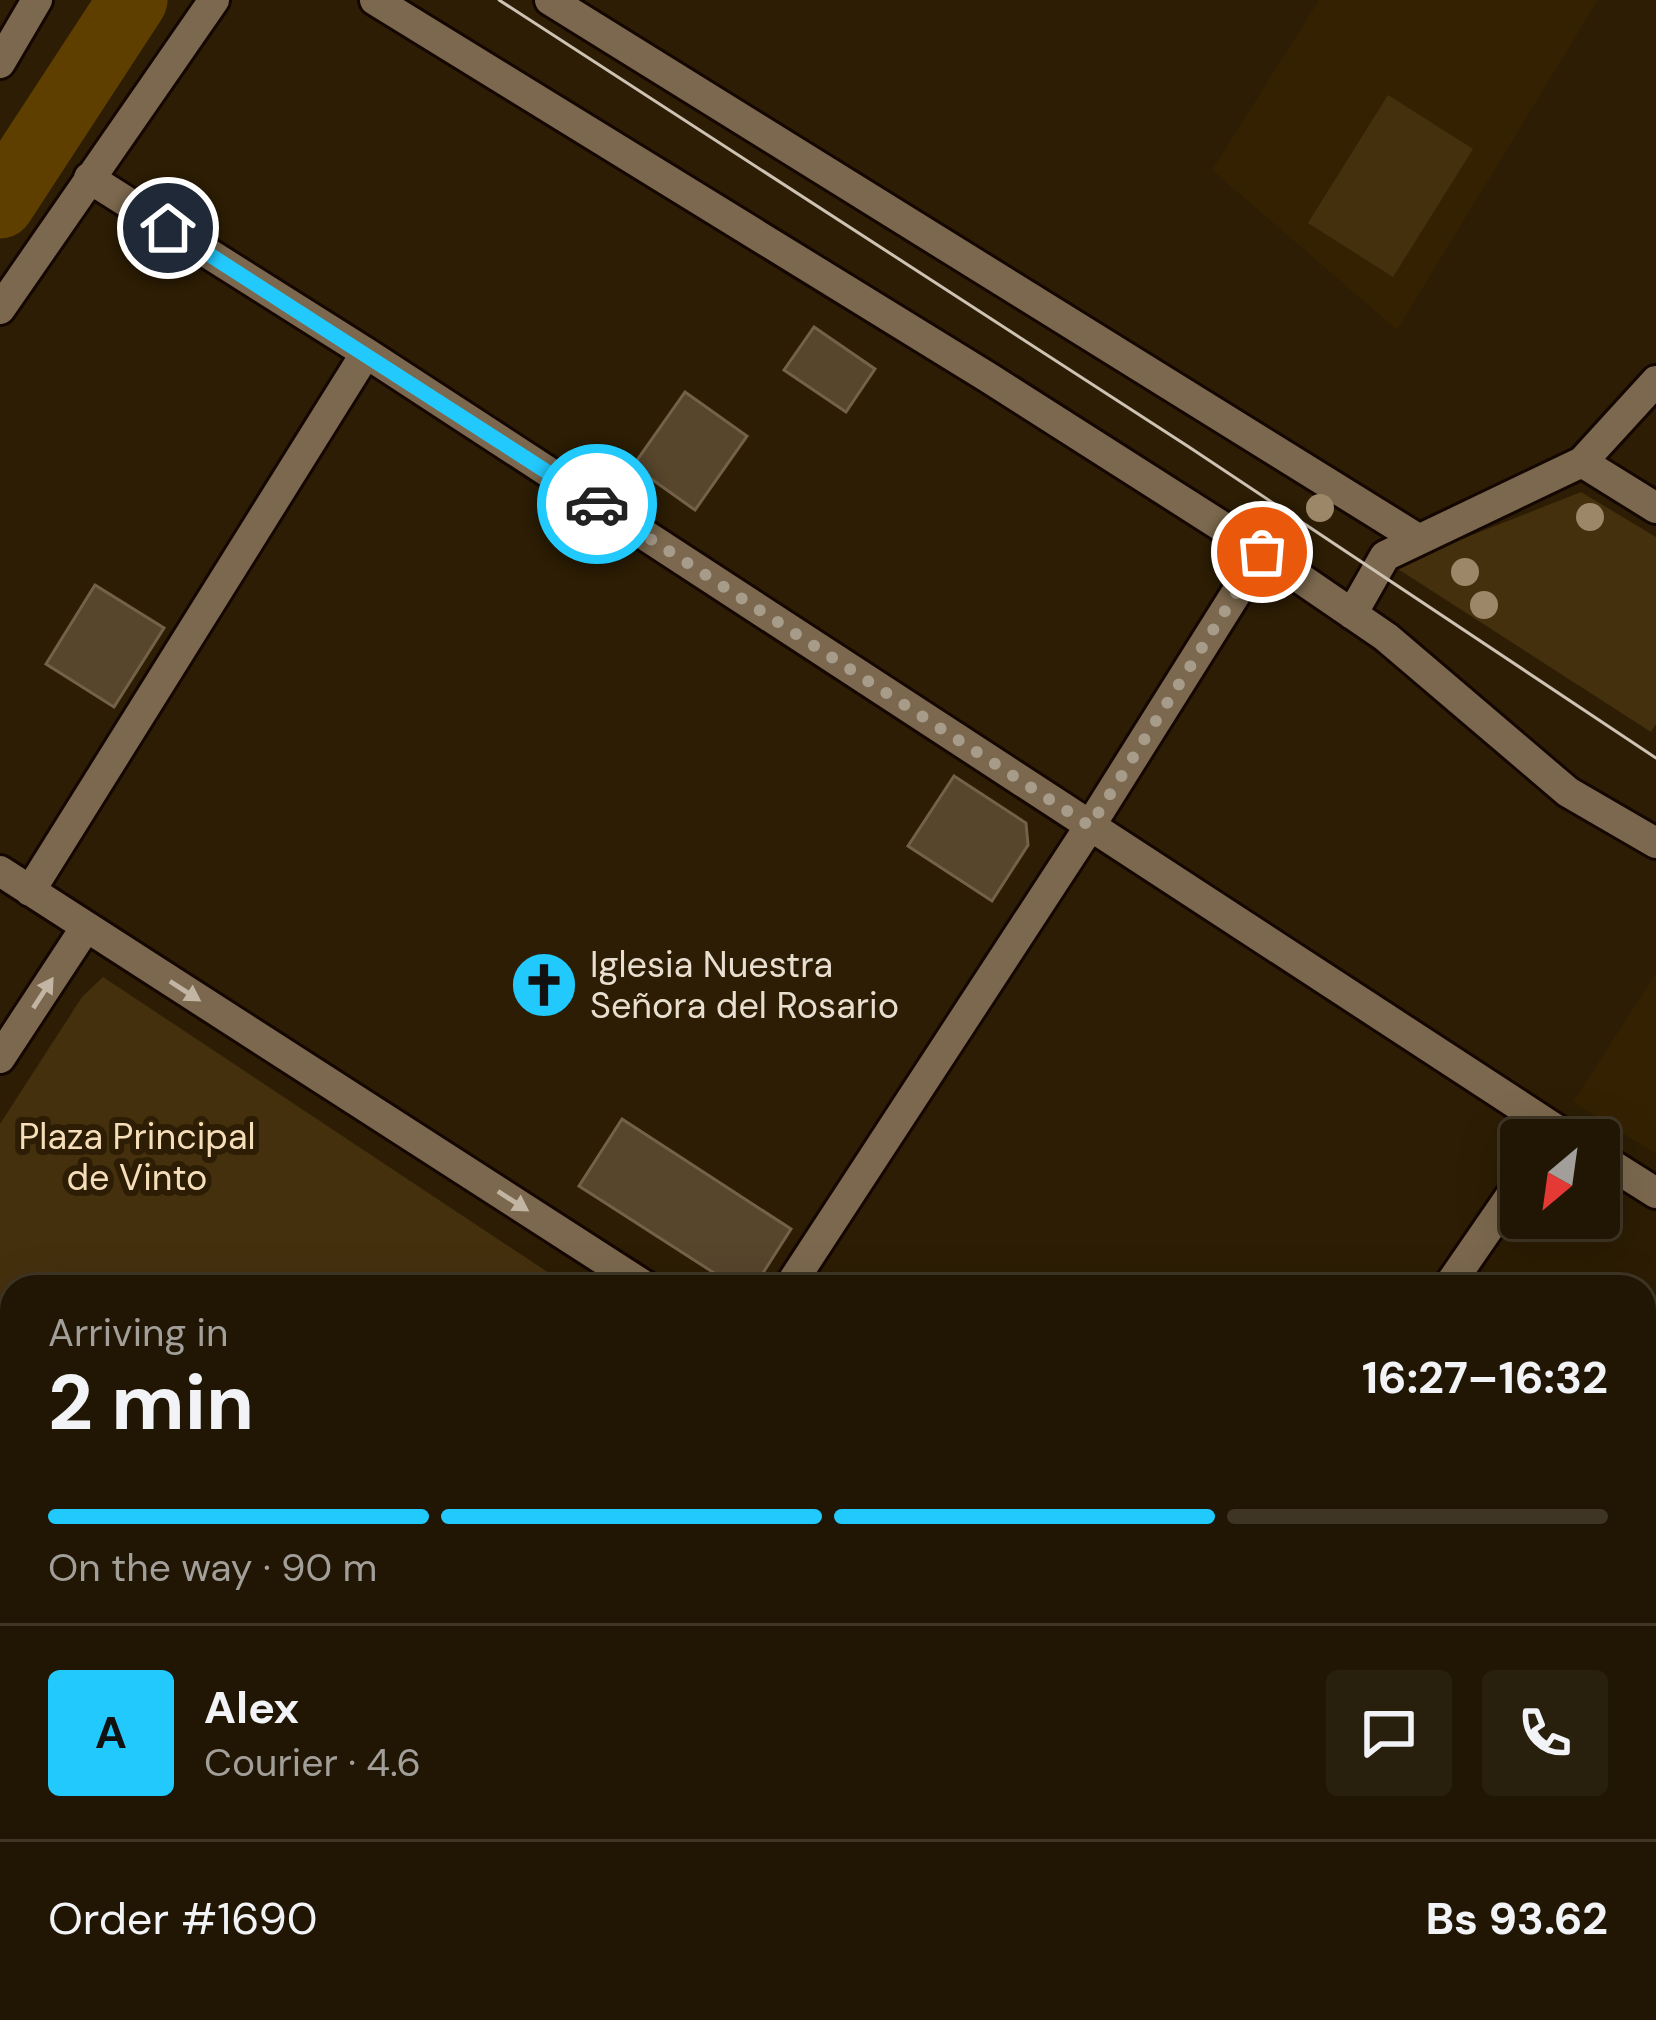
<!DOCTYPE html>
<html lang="en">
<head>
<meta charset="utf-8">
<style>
  :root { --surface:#211603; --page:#291f0d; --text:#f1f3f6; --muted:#a29f9a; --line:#3e3525; --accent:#22c9fd }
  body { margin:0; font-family:"DM Sans",sans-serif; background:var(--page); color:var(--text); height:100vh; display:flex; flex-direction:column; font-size:45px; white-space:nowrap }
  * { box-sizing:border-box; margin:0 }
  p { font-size:39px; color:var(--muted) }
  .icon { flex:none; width:66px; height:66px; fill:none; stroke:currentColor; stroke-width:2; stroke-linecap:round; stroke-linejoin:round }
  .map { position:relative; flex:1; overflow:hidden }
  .side { position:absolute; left:0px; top:1275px; width:1656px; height:747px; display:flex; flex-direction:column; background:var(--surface); border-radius:36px 36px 0 0; box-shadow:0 12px 48px #0002,0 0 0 3px var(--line) }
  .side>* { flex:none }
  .needle { width:78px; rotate:209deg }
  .tools { position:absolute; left:1500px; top:1119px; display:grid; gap:24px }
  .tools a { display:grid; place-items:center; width:120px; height:120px; border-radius:12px; background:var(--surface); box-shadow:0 12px 48px #0002,0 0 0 3px var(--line); font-size:60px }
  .pin { position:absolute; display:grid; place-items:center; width:102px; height:102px; color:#fff; margin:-51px; border:6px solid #fff; border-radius:50%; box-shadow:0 3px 12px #0007 }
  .courier { position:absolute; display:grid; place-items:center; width:120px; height:120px; margin:-60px; border:9px solid #22c9fd; border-radius:50%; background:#fff; color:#222; box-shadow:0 3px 15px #0007 }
  .headline em { font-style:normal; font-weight:700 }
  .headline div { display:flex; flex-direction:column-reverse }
  .headline { display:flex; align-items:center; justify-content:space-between; height:204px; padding:0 48px }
  h1 { font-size:78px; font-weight:700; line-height:90px }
  .bar { display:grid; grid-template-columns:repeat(4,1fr); gap:18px 12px; align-content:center; height:144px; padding:0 48px }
  .bar i { height:15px; border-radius:9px; background:var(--line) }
  .bar .active { background:var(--accent) }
  .bar p { grid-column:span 4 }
  .line { display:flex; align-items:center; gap:30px; padding:0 48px; border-top:3px solid var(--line) }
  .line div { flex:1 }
  .round { display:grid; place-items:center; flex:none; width:126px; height:126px; border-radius:12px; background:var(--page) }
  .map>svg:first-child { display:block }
  .built { fill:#342101 }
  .green { fill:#45300e }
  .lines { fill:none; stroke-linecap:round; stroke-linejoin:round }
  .river { stroke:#5f3f00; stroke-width:69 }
  .building { fill:#57452c; stroke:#746248; stroke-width:3 }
  .minor-casing { stroke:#140600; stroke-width:36 }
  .major-casing { stroke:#140600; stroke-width:36 }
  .minor { stroke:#7b684e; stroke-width:30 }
  .major { stroke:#b38a49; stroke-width:30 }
  .tram { stroke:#cec3b3; stroke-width:3 }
  .tree { fill:#9c8769 }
  .oneway { fill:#c2b5a3 }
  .done { stroke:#a79b89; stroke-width:12; stroke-dasharray:0 21.6 }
  .route { stroke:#22c9fd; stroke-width:15 }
  .labels { text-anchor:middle; stroke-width:12; stroke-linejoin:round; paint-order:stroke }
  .poi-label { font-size:36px; fill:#e9dfd1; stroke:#2c1d04; text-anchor:start }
  .park-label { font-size:36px; fill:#f7debb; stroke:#2c1d04 }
</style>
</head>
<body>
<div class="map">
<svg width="1656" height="2020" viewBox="0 0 1656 2020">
  <rect width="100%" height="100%" fill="#2c1d04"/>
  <!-- built -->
  <path class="built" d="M1319 0H1598L1397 330 1212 170Z
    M1656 973V1154L1573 1102Z"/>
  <!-- green -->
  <path class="green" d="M1388 95 1473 149 1393 277 1308 223Z
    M1581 492 1656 537V724L1651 732 1398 569 1434 550Z
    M103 977 570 1287H12V1631L0 1624V1124L82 997Z"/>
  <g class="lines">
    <!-- river -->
    <path class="river" d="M0 204 133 0"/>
  </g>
  <!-- building -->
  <path class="building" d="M814 327 875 369 846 412 784 370Z
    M685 392 747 436 695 510 633 466Z
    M95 585 164 628 114 707 46 664Z
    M954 776 1026 823 1028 845 992 901 908 846Z
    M622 1119 791 1229 754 1287H736L579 1186Z
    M12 1746V1936L0 1931V1765Z
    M1278 2010H1364L1380 2020H1272Z"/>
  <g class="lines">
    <defs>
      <path id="minor" d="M375 0 989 378 1262 552 1386 637 1568 792 1656 843
        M550 0 1418 539
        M0 63 37 0
        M89 178 366 353 1572 1140
        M0 309 214 0
        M1582 462 1656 508
        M1352 614 1385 556 1582 462 1656 381
        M0 871 646 1287
        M30 891 366 353
        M0 1058 86 927
        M1599 1157 1656 1193
        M789 1287 1090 826 1262 552
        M1448 1287 1521 1181
        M0 1656 12 1664
        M0 1977 12 1982
        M68 2010 88 2020
        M1469 2010 1485 2020
        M299 2020 306 2010
        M957 2020 963 2010"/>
      <path id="major" d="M1644 1776 1656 1747
        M1644 1879 1656 1851
        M1542 2020 1546 2010
        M1584 2020 1589 2010"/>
    </defs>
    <!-- minor casing -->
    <use href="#minor" class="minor-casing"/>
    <!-- major casing -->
    <use href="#major" class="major-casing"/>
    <!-- minor -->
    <use href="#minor" class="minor"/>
    <!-- major -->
    <use href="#major" class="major"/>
    <!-- tram -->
    <path class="tram" d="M499 0 1189 447 1656 758"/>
  </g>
  <!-- trees -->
  <g class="tree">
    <circle cx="1320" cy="508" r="14"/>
    <circle cx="1590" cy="517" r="14"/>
    <circle cx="1465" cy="572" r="14"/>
    <circle cx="1484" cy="605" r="14"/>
  </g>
  <!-- one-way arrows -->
  <defs><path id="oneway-solid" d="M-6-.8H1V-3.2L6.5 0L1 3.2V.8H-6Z" transform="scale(3)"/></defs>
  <g class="oneway">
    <use href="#oneway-solid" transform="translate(185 991) rotate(33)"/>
    <use href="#oneway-solid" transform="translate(43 993) rotate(-57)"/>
    <use href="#oneway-solid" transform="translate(513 1201) rotate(33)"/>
  </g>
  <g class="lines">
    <!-- done -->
    <path class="done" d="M597 504 1090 826 1262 552"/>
    <!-- route -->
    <path class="route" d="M168 228 597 504"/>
  </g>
  <!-- icons -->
  <defs>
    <symbol id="church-disc" viewBox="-11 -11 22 22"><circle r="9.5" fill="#22c9fd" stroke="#2c1d04"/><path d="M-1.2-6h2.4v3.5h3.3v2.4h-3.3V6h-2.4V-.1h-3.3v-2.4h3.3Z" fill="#111"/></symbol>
  </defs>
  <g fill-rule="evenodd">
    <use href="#church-disc" x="506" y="947" width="76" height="76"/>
  </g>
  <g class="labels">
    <!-- poi labels -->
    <g class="poi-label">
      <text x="590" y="977">Iglesia Nuestra<tspan x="590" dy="41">Señora del Rosario</tspan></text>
    </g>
    <!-- park labels -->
    <g class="park-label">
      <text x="137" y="1149">Plaza Principal<tspan x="137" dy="41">de Vinto</tspan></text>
    </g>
  </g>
</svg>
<div class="tools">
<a><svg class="needle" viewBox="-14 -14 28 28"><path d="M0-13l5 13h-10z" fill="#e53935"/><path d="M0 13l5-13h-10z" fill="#a29f9a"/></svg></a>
</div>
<div class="pin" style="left:1262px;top:552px;background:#ea580c"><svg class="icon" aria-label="bag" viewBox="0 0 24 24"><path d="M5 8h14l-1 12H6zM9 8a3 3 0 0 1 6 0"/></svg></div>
<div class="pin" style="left:168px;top:228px;background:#1f2937"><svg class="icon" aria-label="home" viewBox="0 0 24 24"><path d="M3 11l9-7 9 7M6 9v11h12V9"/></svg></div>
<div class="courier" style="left:597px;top:504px"><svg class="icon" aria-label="car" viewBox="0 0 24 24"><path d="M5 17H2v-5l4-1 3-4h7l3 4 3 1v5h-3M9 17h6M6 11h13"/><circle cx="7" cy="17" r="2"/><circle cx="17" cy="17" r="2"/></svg></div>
<section class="side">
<div class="headline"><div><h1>2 min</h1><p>Arriving in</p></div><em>16:27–16:32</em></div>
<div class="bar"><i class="active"></i><i class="active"></i><i class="active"></i><i></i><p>On the way · 90 m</p></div>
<div class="line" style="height:216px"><b class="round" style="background:var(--accent);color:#111">A</b><div><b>Alex</b><p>Courier · 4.6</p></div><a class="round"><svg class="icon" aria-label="chat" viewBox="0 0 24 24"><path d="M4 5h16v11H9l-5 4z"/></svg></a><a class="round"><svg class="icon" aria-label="phone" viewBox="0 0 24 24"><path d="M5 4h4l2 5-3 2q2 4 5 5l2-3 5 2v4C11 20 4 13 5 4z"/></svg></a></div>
<div class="line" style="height:156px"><div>Order #1690</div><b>Bs 93.62</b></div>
</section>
</div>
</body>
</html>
